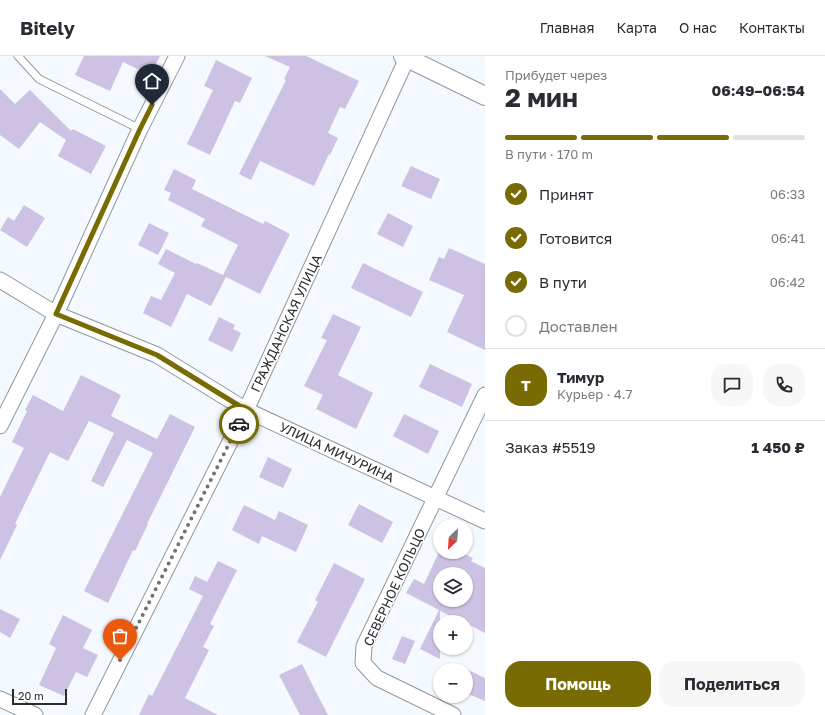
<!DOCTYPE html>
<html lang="ru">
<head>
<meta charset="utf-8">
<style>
  :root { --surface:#fff; --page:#f7f7f7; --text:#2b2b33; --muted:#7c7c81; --line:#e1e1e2; --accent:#786b03 }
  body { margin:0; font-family:"Golos Text",sans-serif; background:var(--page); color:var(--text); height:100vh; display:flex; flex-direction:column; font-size:15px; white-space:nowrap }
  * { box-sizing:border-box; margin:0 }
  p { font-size:13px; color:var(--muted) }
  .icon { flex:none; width:22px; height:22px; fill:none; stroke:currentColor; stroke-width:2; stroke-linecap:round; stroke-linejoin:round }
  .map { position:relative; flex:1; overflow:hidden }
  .details { display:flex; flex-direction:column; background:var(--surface); width:340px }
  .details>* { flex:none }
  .needle { width:26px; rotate:205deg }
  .tools { position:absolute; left:433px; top:463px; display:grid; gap:8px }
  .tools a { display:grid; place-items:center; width:40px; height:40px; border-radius:50%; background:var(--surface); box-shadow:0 1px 3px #0004; font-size:20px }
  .scale { position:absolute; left:12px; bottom:10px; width:55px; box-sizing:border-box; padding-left:4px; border:2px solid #2a2b2d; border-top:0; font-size:11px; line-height:14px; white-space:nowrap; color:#2a2b2d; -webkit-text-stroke:3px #fff; paint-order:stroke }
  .pin { position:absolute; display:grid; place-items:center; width:34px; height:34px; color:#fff; margin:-41px -17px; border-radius:50% 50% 50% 0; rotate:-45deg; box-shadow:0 0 4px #0007 }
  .pin .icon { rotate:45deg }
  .courier { position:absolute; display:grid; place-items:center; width:40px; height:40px; margin:-20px; border:3px solid #786b03; border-radius:50%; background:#fff; color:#222; box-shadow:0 1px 5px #0007 }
  .headline em { font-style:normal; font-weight:700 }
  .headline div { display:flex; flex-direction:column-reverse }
  .headline { display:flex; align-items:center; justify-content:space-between; height:68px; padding:0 20px }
  h1 { font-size:26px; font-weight:700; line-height:30px }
  .bar { display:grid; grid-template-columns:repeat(4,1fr); gap:6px 4px; align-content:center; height:48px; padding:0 20px }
  .bar i { height:5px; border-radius:3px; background:var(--line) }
  .bar .selected { background:var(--accent) }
  .bar p { grid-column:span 4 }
  .line { display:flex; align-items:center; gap:10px; padding:0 20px; border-top:1px solid var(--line) }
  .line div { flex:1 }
  .round { display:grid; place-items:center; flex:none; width:42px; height:42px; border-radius:16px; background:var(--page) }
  ol { padding:0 20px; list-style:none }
  li { display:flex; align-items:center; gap:12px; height:44px }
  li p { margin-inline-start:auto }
  li .icon { padding:4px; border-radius:50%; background:var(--accent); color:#fff; stroke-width:4 }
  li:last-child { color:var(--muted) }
  li i { width:22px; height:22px; border:2px solid var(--line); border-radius:50% }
  .primary-button { display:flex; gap:8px; margin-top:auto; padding:8px 20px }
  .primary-button a { flex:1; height:46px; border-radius:16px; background:var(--accent); color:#fff; font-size:16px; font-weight:700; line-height:46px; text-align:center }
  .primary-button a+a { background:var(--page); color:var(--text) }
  header { display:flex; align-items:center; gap:24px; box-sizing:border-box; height:56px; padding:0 20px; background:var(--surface); border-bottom:1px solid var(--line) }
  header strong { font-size:19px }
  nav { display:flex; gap:22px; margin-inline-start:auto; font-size:14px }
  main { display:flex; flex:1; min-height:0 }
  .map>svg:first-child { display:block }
  .building { fill:#cdc2e3; fill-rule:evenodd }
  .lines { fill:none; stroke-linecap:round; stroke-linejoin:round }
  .service-casing { stroke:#92979b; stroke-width:9 }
  .minor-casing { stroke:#92979b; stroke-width:17 }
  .tertiary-casing { stroke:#92979b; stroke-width:20 }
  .service { stroke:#fff; stroke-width:7 }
  .minor { stroke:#fff; stroke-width:15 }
  .tertiary { stroke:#fff; stroke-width:18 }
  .done { stroke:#707376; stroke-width:4; stroke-dasharray:0 7.2 }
  .route { stroke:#786b03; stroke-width:5 }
  .labels { text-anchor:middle; stroke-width:3; stroke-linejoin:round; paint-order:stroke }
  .street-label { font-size:13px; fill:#2a2b2d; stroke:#fff }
</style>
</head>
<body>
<header>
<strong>Bitely</strong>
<nav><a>Главная</a><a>Карта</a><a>О нас</a><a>Контакты</a></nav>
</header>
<main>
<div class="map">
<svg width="485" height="659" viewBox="0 0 485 659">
  <rect width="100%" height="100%" fill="#f3f9fe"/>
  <!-- building -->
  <path class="building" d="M84 0H160L150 19 123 6 110 35 75 19Z
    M265 0H306L359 25 345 53 340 51 328 77 338 82 330 99 329 98 314 130 260 105 251 124 239 118 286 24 284 23 290 11Z
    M216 4 252 22 240 47 235 45 210 99 187 88 213 34 204 30Z
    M0 33 15 48 30 34 71 75 73 73 106 90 91 118 58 100 66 84 40 66 19 93 0 79Z
    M411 110 440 123 431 143 401 130Z
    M174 113 196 124 192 133 263 168 265 165 290 178 260 238 226 221 211 250 187 238 171 271 143 257 151 240 161 244 175 217 158 208 166 193 196 208 197 207 223 219 238 189 201 170 205 163 168 144 171 137 164 134Z
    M24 149 45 162 27 191 0 174 8 161 14 165Z
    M388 157 413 170 403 191 377 178Z
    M149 167 169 177 158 199 138 189Z
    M449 192 485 208V294L447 276 464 239 429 224 439 201 444 203Z
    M363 207 423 236 411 261 351 232Z
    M333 258 361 271 338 319 373 337 356 373 316 353 323 339 304 330 327 284 321 282Z
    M219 261 235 269 233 273 241 277 232 296 208 284Z
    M430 308 472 328 462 351 419 331Z
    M81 319 121 339 111 360 157 383 170 358 195 371 147 468H148L135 495 133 494 108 547 84 535 153 397 127 384 103 431 91 425 114 377 89 365 68 405 50 396 15 468 17 469 0 504V441L24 392 12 386 27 355 25 354 33 339 63 355Z
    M404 358 439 375 428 398 393 380Z
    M268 401 292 413 283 432 259 421Z
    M359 448 393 466 382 487 348 469Z
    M244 449 275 464 279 455 308 469 296 496 262 480 259 488 232 474Z
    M439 496H460L473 502 471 505 485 512V577L466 567V566H463L440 555V603L420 593 439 554 406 537 414 523 424 528ZM440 518H466V544H440Z
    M218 505 237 514 210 568 214 570 203 591 209 594 185 642 218 659H139L149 638 152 640 203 540 189 533 195 520 207 526Z
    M334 507 365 523 326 601 297 586 318 546 315 544Z
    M0 553 20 563 10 582 0 576Z
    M63 559 92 574 83 592 98 599 87 621 76 616 64 640 39 629 56 592 49 588Z
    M402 580 415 585 405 608 392 603Z
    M302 608 315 634 328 659H300L279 619Z
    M466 613 485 622V645L466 637Z"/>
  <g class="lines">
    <defs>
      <path id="service" d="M18 0 39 23 140 73"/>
      <path id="minor" d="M0 224 56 258 157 299 246 354 485 465
        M0 370 56 258 140 73 177 0
        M0 643 35 659
        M93 659 246 354 408 0
        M453 659 377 622 363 607 364 590 485 339"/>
      <path id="tertiary" d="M403 0 485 40"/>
    </defs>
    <!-- service casing -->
    <use href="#service" class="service-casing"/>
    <!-- minor casing -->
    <use href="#minor" class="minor-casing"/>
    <!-- tertiary casing -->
    <use href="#tertiary" class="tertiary-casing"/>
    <!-- service -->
    <use href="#service" class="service"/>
    <!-- minor -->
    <use href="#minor" class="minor"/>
    <!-- tertiary -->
    <use href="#tertiary" class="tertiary"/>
  </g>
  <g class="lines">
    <!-- done -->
    <path class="done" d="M120 604 239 368"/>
    <!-- route -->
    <path class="route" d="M152 49 140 73 56 258 157 299 246 354 239 368"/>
  </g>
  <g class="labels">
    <!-- street labels -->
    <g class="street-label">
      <text transform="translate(286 267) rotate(-65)" y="5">ГРАЖДАНСКАЯ УЛИЦА</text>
      <text transform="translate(337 396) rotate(25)" y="5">УЛИЦА МИЧУРИНА</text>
      <text transform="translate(394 531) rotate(-65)" y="5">СЕВЕРНОЕ КОЛЬЦО</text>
    </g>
  </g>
</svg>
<div class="tools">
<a><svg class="needle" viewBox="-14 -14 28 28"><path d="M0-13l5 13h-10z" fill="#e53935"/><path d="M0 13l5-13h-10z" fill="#7c7c81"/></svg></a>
<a><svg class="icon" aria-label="layers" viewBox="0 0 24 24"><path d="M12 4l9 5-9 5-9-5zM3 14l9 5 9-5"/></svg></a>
<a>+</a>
<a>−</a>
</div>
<div class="scale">20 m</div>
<div class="pin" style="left:120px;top:604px;background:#ea580c"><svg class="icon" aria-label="bag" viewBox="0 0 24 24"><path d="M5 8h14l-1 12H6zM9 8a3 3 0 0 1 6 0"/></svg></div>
<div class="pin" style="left:152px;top:49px;background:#1f2937"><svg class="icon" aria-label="home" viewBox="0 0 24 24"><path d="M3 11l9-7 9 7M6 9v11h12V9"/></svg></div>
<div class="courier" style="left:239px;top:368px"><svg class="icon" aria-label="car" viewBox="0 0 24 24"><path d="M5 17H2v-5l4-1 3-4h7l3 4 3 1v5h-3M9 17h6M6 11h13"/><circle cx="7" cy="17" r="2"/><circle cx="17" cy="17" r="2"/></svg></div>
</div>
<section class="details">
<div class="headline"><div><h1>2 мин</h1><p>Прибудет через</p></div><em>06:49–06:54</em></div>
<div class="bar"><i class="selected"></i><i class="selected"></i><i class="selected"></i><i></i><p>В пути · 170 m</p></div>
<ol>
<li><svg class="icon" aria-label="check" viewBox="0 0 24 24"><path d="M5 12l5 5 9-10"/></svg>Принят<p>06:33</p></li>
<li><svg class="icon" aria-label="check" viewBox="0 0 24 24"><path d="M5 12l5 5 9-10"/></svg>Готовится<p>06:41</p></li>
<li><svg class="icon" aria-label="check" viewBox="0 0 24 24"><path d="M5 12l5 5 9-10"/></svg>В пути<p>06:42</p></li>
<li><i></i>Доставлен</li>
</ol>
<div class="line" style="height:72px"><b class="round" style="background:var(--accent);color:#fff">Т</b><div><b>Тимур</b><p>Курьер · 4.7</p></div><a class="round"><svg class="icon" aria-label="chat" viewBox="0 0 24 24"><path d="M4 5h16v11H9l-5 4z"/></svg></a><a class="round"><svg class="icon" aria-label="phone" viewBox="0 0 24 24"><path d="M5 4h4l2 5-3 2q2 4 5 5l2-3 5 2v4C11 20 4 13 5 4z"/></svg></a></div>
<div class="line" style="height:52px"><div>Заказ #5519</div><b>1 450 ₽</b></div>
<div class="primary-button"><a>Помощь</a><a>Поделиться</a></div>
</section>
</main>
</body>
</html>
